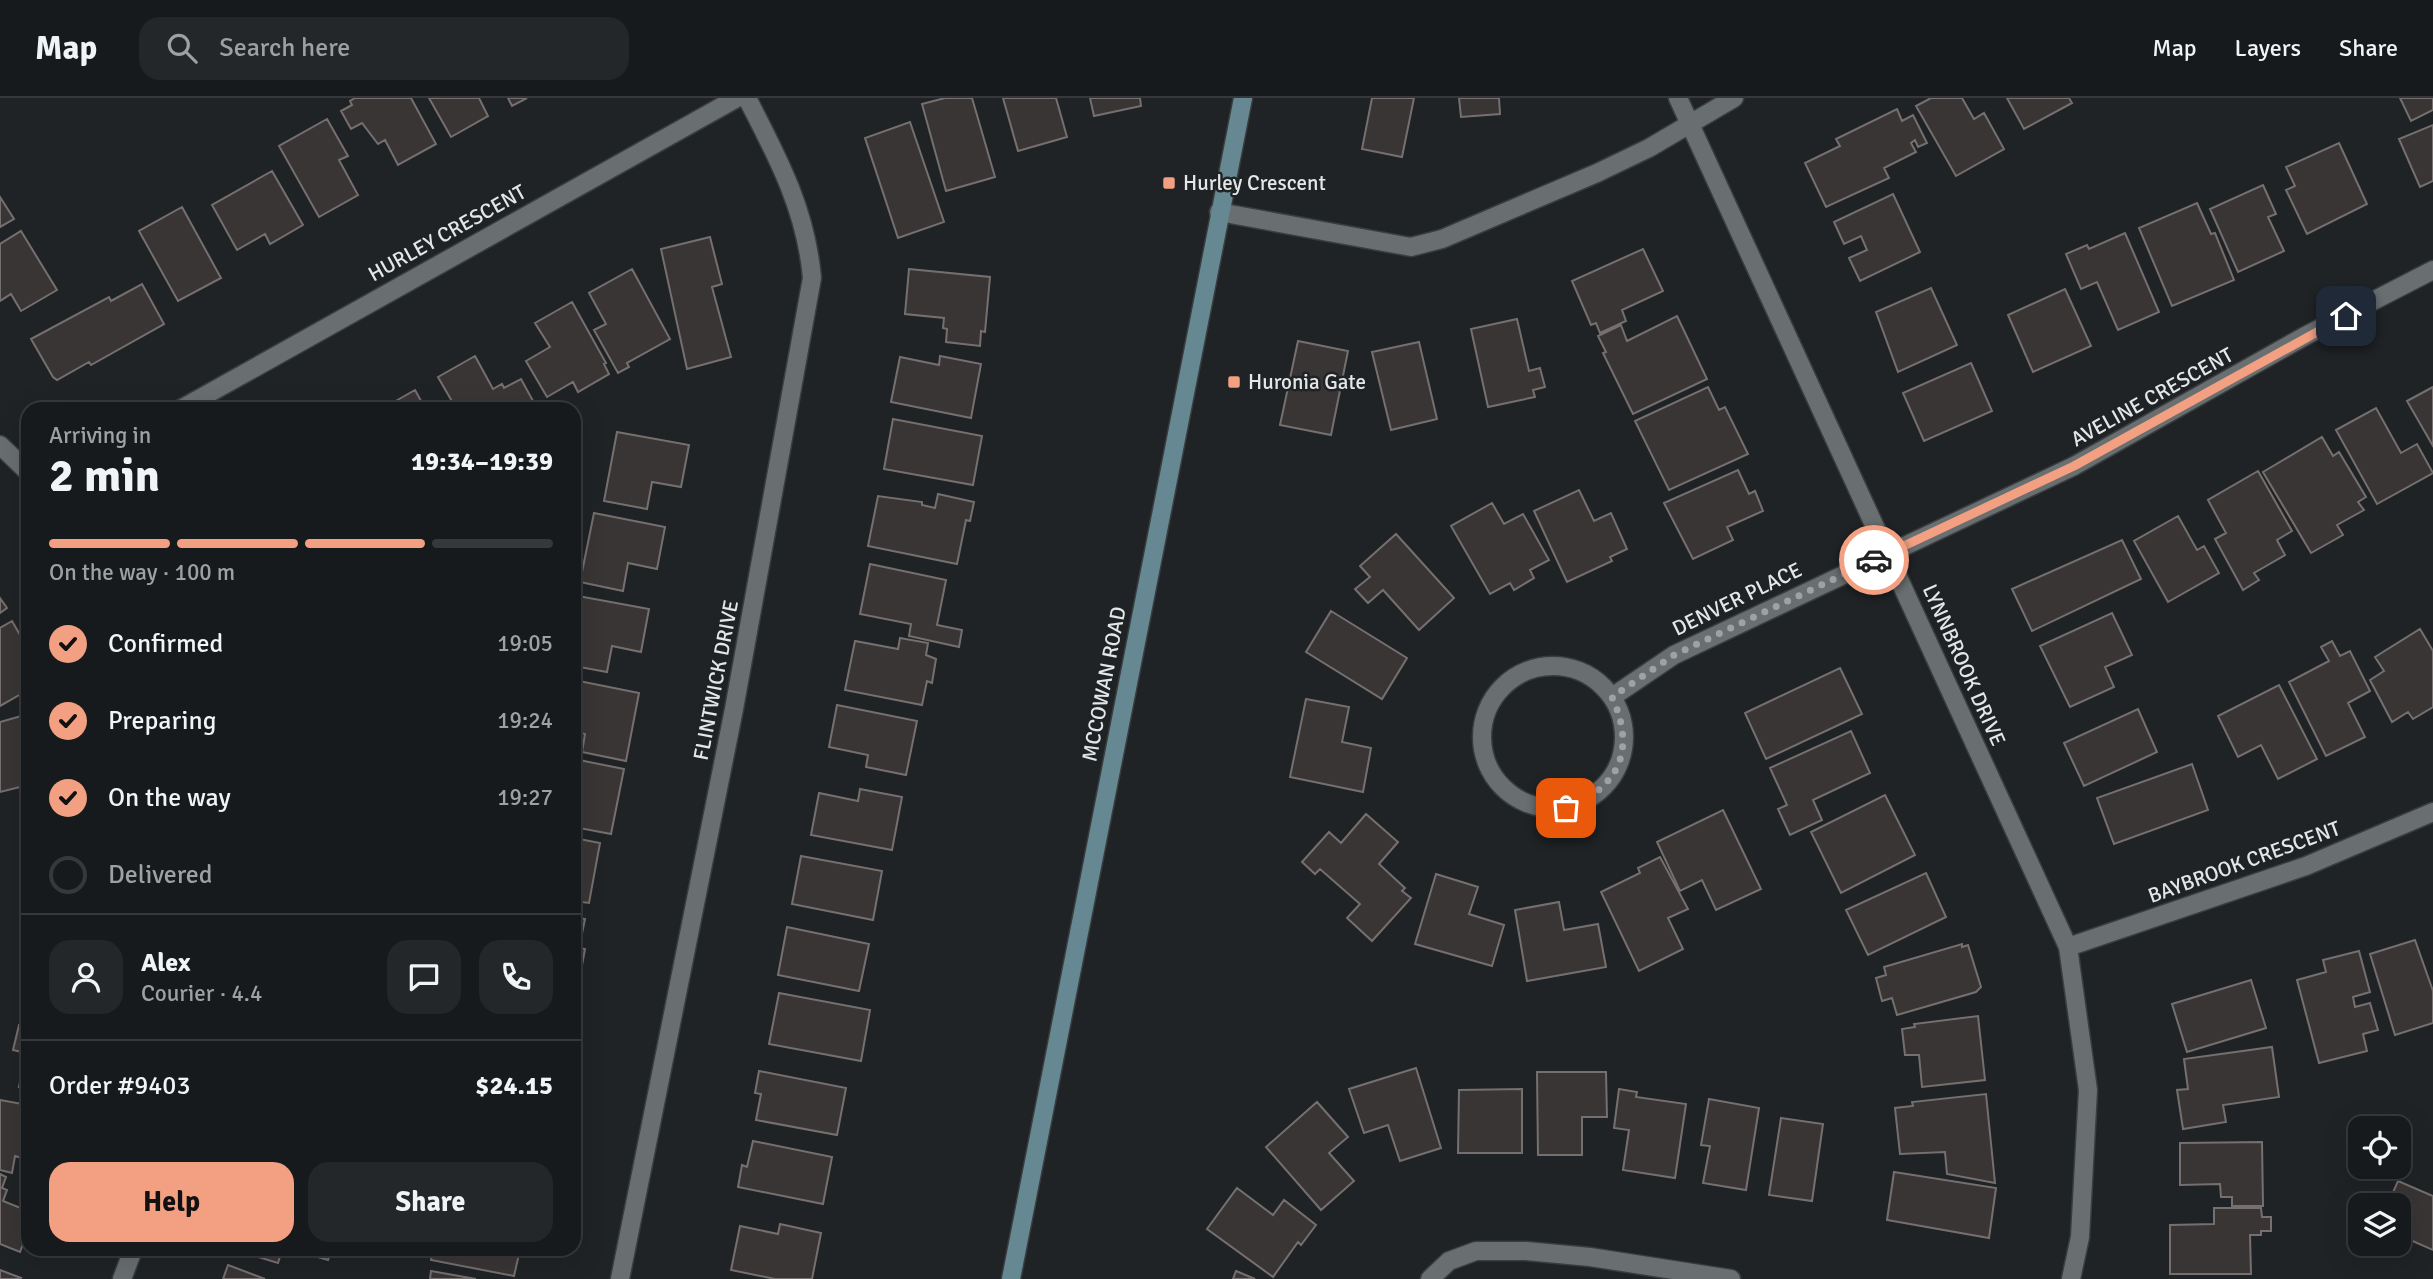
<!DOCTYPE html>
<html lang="en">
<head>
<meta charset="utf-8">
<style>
  :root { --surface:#171a1c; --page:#242729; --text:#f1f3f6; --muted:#9ea1a3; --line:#36383b; --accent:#f2a081 }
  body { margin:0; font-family:Signika,sans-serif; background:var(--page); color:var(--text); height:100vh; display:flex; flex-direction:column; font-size:26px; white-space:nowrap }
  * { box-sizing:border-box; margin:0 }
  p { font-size:23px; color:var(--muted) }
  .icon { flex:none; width:38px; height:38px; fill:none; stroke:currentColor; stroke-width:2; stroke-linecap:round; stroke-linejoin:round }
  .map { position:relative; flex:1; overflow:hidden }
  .details { position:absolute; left:21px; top:304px; width:560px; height:854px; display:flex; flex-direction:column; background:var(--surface); border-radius:21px; box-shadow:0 7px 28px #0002,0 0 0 2px var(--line) }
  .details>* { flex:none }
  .controls { position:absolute; left:2348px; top:1018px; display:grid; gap:14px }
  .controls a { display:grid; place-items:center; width:63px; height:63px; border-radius:14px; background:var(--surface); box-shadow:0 7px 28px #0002,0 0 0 2px var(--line); font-size:35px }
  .pin { position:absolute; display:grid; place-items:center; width:60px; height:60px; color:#fff; margin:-30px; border-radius:14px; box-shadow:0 4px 10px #0006 }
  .courier { position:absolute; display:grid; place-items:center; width:70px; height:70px; margin:-35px; border:5px solid #f2a081; border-radius:50%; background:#fff; color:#222; box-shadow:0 2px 9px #0007 }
  .headline em { font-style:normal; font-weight:800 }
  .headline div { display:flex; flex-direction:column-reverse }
  .headline { display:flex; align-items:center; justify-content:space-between; height:119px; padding:0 28px }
  h1 { font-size:46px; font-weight:800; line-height:52px }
  .bar { display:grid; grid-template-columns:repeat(4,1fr); gap:10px 7px; align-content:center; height:84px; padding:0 28px }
  .bar i { height:9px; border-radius:5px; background:var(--line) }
  .bar .current { background:var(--accent) }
  .bar p { grid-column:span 4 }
  .line { display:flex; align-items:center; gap:18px; padding:0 28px; border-top:2px solid var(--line) }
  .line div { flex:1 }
  .round { display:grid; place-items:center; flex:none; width:74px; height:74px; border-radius:21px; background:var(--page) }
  ol { padding:0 28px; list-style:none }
  li { display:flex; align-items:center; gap:21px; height:77px }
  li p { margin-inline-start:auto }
  li .icon { padding:7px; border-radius:50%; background:var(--accent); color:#111; stroke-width:4 }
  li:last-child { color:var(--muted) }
  li i { width:38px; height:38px; border:4px solid var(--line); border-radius:50% }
  .primary-button { display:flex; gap:14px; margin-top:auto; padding:14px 28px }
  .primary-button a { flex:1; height:80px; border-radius:21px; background:var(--accent); color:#111; font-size:28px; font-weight:800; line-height:80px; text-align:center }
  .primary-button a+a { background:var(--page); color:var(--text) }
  header { display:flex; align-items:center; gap:42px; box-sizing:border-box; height:98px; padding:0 35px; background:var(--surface); border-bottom:2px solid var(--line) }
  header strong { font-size:33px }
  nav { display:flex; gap:38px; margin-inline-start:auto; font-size:24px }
  .search { width:490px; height:63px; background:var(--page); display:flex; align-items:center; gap:18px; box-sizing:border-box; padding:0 24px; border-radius:21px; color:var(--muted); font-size:26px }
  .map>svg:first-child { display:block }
  .building { fill:#393534; stroke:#75706f; stroke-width:2 }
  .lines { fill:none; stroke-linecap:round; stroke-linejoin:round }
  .minor-casing { stroke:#393d3e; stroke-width:21 }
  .secondary-casing { stroke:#393d3e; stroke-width:21 }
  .minor { stroke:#696e70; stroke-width:18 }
  .secondary { stroke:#668893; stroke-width:18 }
  .done { stroke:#9fa2a4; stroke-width:7; stroke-dasharray:0 12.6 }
  .route { stroke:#f2a081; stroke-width:9 }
  .poi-dot { fill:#f2a081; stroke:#1f2325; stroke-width:2.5 }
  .labels { text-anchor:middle; stroke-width:5; stroke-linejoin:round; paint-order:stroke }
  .poi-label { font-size:21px; fill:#e4e7e8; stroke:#1f2325; text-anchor:start }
  .street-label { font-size:21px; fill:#e4e7e8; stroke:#1f2325 }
</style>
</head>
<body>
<header>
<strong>Map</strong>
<div class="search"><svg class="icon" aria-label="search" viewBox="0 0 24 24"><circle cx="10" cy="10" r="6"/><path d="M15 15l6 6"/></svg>Search here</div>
<nav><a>Map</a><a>Layers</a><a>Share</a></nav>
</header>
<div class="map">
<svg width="2433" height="1181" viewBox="0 0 2433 1181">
  <rect width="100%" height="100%" fill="#1f2325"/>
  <!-- building -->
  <path class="building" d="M355 0H411L436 46 398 67 385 42 378 46 362 25 351 31 341 13 352 7 350 3Z
    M429 0H479L488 18 451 39Z
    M508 0H527L512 8Z
    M945 0H972L995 79 946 93 922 6Z
    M1003 0H1056L1067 39 1018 53Z
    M1090 0H1140L1141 8 1094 18Z
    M1372 0H1414L1402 59 1362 51Z
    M1459 0H1499L1500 16 1461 19Z
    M1931 0H1962L1974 21 1984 15 2004 51 1956 78 1916 8Z
    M2007 0H2069L2072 5 2024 31Z
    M2400 0H2433V12L2411 23Z
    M1897 11 1902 23 1913 17 1927 45 1918 49 1915 42 1911 45 1916 54 1884 70 1889 80 1826 109 1805 65 1840 48 1836 41Z
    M327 21 348 58 339 62 358 97 319 119 279 48Z
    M910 24 944 124 898 140 865 40Z
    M2433 27V83L2420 89 2399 41Z
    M2339 45 2367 106 2307 136 2286 92 2295 88 2286 69Z
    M272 73 303 127 270 146 265 136 237 152 212 107Z
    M2263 87 2276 116 2268 119 2284 153 2238 174 2210 111Z
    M1893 96 1920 154 1860 183 1849 160 1867 152 1861 138 1844 146 1834 124Z
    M0 99 14 121 0 129Z
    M2197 105 2211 136 2215 135 2234 182 2172 208 2139 130Z
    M182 109 221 180 178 203 139 133Z
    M21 133 57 192 21 213 11 196 0 203V146Z
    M2125 135 2159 214 2118 232 2097 184 2081 191 2066 156 2087 147 2089 151Z
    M710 139 722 186 712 189 731 259 687 271 661 151Z
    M1643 151 1663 193 1622 212 1626 223 1600 235 1596 225 1591 227 1572 183Z
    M632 171 670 241 627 265 629 269 618 275 594 232 606 226 589 195Z
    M909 171 990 179 985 234 981 233 980 248 946 244 947 231 943 230 944 220 905 216Z
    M142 186 164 226 91 267 89 264 57 282 53 279 31 241 109 199 111 203Z
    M1931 190 1957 247 1898 274 1876 214Z
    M2065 191 2091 248 2033 274 2008 217Z
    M572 204 606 265 604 266 609 276 578 294 573 284 547 299 526 263 550 249 535 225Z
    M1677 218 1707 281 1633 316 1603 255 1606 254 1598 238 1621 227 1627 243Z
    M1517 221 1529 273 1540 270 1545 289 1533 292 1535 299 1488 309 1471 231Z
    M1298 243 1348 253 1331 337 1280 327Z
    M1419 244 1437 321 1391 332 1372 254Z
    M475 258 493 291 502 286 504 290 521 281 538 312H457L438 279Z
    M940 258 981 266 971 320 891 304 900 259 939 267Z
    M1971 265 1992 313 1924 343 1903 295Z
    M1708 289 1719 312 1725 309 1748 356 1669 392 1635 323Z
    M2433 289V348L2407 303Z
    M415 292 426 312H380Z
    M2376 310 2401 355 2417 346 2433 375 2377 406 2336 332Z
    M893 321 982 338 973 387 884 371Z
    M617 334 689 347 681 389 652 384 647 411 604 403Z
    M2322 339 2333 358 2339 354 2366 399 2358 404 2364 412 2337 427 2343 437 2311 455 2263 374Z
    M1738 372 1749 396 1755 393 1763 413 1727 429 1733 442 1693 461 1664 405Z
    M2258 373 2292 433 2277 442 2285 457 2254 475 2259 482 2243 492 2215 441 2226 435 2208 402Z
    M1579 392 1594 423 1611 415 1627 451 1610 459 1612 463 1567 484 1534 413Z
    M938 396 974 404 970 423 966 422 957 466 868 448 878 398 922 404V407L935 410Z
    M1492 405 1504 426 1523 416 1549 462 1530 472 1534 480 1514 492 1510 485 1490 496 1451 428Z
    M594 415 665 429 657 471 628 465 623 493 580 484Z
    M2178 418 2197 452 2204 448 2219 475 2168 504 2134 443Z
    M1396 436 1454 500 1419 532 1383 492 1368 505 1355 491 1370 479 1360 468Z
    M2122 442 2141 481 2032 533 2012 491Z
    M870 466 946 482 937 527 962 532 959 549 909 538 911 526 860 516Z
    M578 498 649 511 641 554 612 548 607 574 574 568V517Z
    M0 500 7 510 0 515Z
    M1331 513 1407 560 1382 601 1306 554Z
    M2112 515 2132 557 2105 569 2114 589 2070 609 2040 548Z
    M12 523 28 551 23 557 28 566V592L0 608V530Z
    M2420 531 2433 553V609L2413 621 2408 614 2392 624 2370 582 2384 573 2375 559Z
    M900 540 928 545 926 557 936 561 932 585 927 583 922 607 845 592 855 543 898 551Z
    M2332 543 2340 558 2350 553 2370 593 2348 605 2365 639 2326 658 2289 584 2329 563 2321 549Z
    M1840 570 1862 616 1766 661 1745 615Z
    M574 582 639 595 626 663 582 654 585 636 574 634Z
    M2279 587 2317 661 2278 681 2261 647 2238 659 2218 618Z
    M1306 601 1349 609 1342 644 1371 650 1363 694 1290 679Z
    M837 607 917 623 906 677 866 669 868 657 829 649Z
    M2138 611 2157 654 2084 688 2064 645Z
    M28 616V687L0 694V624Z
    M1851 633 1870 675 1813 702 1822 722 1790 737 1778 711 1787 707 1770 670Z
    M574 661 624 671 611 736 574 729Z
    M2192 666 2208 712 2114 746 2097 700Z
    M860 691 902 699 892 752 811 737 819 695 858 703Z
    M1885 697 1915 757 1841 795 1811 734Z
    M28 704V735L20 706Z
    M1723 712 1761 791 1716 812 1702 782 1680 793 1657 744Z
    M1366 716 1398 744 1379 766 1405 790 1402 793 1411 800 1372 843 1347 820 1360 806 1320 771 1315 776 1302 764 1329 734 1341 745Z
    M574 740 600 745 589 805 574 803Z
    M801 758 882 773 873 822 792 806Z
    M1660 759 1688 811 1668 820 1683 851 1639 873 1601 794 1640 775 1638 770Z
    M1926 775 1946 819 1868 857 1846 812Z
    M1436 776 1478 789 1469 816 1504 827 1492 868 1415 846Z
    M25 777H28V839L27 824H24Z
    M1559 804 1564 832 1598 826 1606 869 1527 883 1515 812Z
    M574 819 585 821 579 850 585 851 580 878 574 877Z
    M787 829 869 846 859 893 778 877Z
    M2415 842 2433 893V925L2395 937 2370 856Z
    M1962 846V849L1968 847 1981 889 1976 894 1897 917 1892 900 1882 903 1876 880 1886 877 1884 869Z
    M2359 853 2370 894 2353 899 2355 909 2370 905 2378 932 2363 936 2367 953 2319 965 2297 882 2326 874 2323 862Z
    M2251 882 2266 930 2187 954 2172 906Z
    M574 891 581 892 574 928Z
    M779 895 870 912 861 963 769 946Z
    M1978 918 1985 982 1922 989 1919 957H1905L1902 931 1915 929 1914 926Z
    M19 927 28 928V991L19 989 26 955 13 952Z
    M2272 949 2279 999 2223 1007 2226 1024 2183 1031 2177 992 2188 991 2184 961Z
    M1416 970 1441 1050 1400 1063 1388 1027 1364 1035 1349 991Z
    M759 973 846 990 837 1037 756 1022 761 996 755 995Z
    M1537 974H1606L1607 1019H1582V1057H1538Z
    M1522 991V1055H1458L1459 992Z
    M1619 991 1637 994 1636 999 1686 1006 1675 1080 1623 1072 1629 1032 1614 1030Z
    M1986 996 1995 1085 1947 1076 1945 1054 1900 1056 1895 1010 1913 1008 1912 1004Z
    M1709 1001 1759 1010 1746 1092 1703 1085 1710 1048 1701 1047Z
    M0 1002 28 1007V1050L24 1049 22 1060 15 1058 12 1075 0 1072Z
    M1317 1004 1348 1039 1329 1055 1354 1083 1321 1112 1266 1049Z
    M1781 1020 1823 1026 1812 1103 1769 1097Z
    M753 1043 832 1059 823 1106 738 1089 742 1067 747 1069Z
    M2262 1044 2263 1108H2232V1099H2221L2220 1086 2180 1087V1045Z
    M1894 1074 1996 1090 1989 1140 1887 1122Z
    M0 1076 6 1079 2 1090 7 1092 3 1103 28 1113V1133L20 1154 0 1146Z
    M2398 1083 2433 1098V1152L2399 1137V1108H2387Z
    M1237 1090 1273 1117 1284 1102 1316 1127 1301 1147 1298 1144 1273 1179 1207 1131Z
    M2214 1110H2261L2262 1119H2271V1133H2261V1137H2250L2251 1176H2170V1127L2214 1126Z
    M780 1126 821 1135 812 1181H775L731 1172 740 1128 778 1136Z
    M235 1152H282L278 1165Z
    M294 1152H331L328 1162Z
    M433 1152H520L514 1178 431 1162Z
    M228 1167 265 1181H223Z
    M0 1172 21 1180 20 1181H0Z
    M431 1173 476 1181H430Z
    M1236 1173 1255 1181H1233Z"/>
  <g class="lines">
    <defs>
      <path id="minor" d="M1678 0 2068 849 2088 992 2080 1139 2071 1181
        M1219 114 1411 149 1442 141 1597 75 1649 50 1734 0
        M179 312 737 0
        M0 347 28 374
        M1482 639a71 71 0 1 1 142 0a71 71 0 1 1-142 0Z
        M1612 599 1674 557 2074 368 2305 238 2433 172
        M2068 849 2306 768 2433 714
        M122 1181 133 1152
        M620 1181 734 611 812 180C806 112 778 60 747 0
        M1430 1181 1449 1163 1476 1153H1526L1590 1159 1731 1181"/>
      <path id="secondary" d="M1011 1181 1243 0"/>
    </defs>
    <!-- minor casing -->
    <use href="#minor" class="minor-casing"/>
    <!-- secondary casing -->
    <use href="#secondary" class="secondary-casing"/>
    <!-- minor -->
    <use href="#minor" class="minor"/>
    <!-- secondary -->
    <use href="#secondary" class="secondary"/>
  </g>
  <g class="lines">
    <!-- done -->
    <path class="done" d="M1566 710C1620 689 1636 652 1612 599L1674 557 1874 462"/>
    <!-- route -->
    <path class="route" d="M1874 462 2074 368 2346 218"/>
  </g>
  <!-- markers -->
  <g class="poi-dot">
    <rect x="1162" y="78" width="14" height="14" rx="3.5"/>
    <rect x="1227" y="277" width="14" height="14" rx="3.5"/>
  </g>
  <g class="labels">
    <!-- poi labels -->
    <g class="poi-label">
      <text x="1183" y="92">Hurley Crescent</text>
      <text x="1248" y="291">Huronia Gate</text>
    </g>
    <!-- street labels -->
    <g class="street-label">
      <text transform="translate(447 135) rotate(-29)" y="7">HURLEY CRESCENT</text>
      <text transform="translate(2152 299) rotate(-29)" y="7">AVELINE CRESCENT</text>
      <text transform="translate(1737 501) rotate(-26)" y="7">DENVER PLACE</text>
      <text transform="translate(1964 567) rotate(66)" y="7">LYNNBROOK DRIVE</text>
      <text transform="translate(716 582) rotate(-79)" y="7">FLINTWICK DRIVE</text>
      <text transform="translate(1104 586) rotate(-79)" y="7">MCCOWAN ROAD</text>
      <text transform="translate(2244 764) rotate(-20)" y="7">BAYBROOK CRESCENT</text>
    </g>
  </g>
</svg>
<div class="controls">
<a><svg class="icon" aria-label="locate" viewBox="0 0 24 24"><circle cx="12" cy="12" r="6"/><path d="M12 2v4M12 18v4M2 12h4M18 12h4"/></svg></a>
<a><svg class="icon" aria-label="layers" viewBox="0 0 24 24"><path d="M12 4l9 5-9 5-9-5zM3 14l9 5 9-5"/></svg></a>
</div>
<div class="pin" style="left:1566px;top:710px;background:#ea580c"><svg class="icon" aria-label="bag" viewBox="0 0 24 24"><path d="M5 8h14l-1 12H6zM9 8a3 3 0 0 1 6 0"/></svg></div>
<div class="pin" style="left:2346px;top:218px;background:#1f2937"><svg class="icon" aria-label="home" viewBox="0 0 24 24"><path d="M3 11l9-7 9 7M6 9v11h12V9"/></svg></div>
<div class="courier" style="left:1874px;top:462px"><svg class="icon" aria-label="car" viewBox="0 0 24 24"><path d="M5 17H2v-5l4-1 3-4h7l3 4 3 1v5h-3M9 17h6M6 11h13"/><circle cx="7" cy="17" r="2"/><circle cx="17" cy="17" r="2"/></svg></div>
<section class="details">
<div class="headline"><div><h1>2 min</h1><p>Arriving in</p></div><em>19:34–19:39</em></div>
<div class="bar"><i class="current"></i><i class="current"></i><i class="current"></i><i></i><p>On the way · 100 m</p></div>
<ol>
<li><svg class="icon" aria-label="check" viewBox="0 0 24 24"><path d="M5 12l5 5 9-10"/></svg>Confirmed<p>19:05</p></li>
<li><svg class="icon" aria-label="check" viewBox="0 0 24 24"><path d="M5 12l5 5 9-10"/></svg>Preparing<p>19:24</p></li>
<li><svg class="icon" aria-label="check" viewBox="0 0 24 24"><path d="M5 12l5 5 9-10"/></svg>On the way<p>19:27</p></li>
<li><i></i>Delivered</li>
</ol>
<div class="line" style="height:126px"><a class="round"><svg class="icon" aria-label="person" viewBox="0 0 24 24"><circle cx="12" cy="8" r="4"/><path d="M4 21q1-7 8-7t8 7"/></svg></a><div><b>Alex</b><p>Courier · 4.4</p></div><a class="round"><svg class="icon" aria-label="chat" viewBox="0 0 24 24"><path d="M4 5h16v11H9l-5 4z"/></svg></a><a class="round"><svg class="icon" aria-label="phone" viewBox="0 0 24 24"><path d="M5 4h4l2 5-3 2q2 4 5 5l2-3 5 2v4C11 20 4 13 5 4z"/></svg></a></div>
<div class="line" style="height:91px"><div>Order #9403</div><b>$24.15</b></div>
<div class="primary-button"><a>Help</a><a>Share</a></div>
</section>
</div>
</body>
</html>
